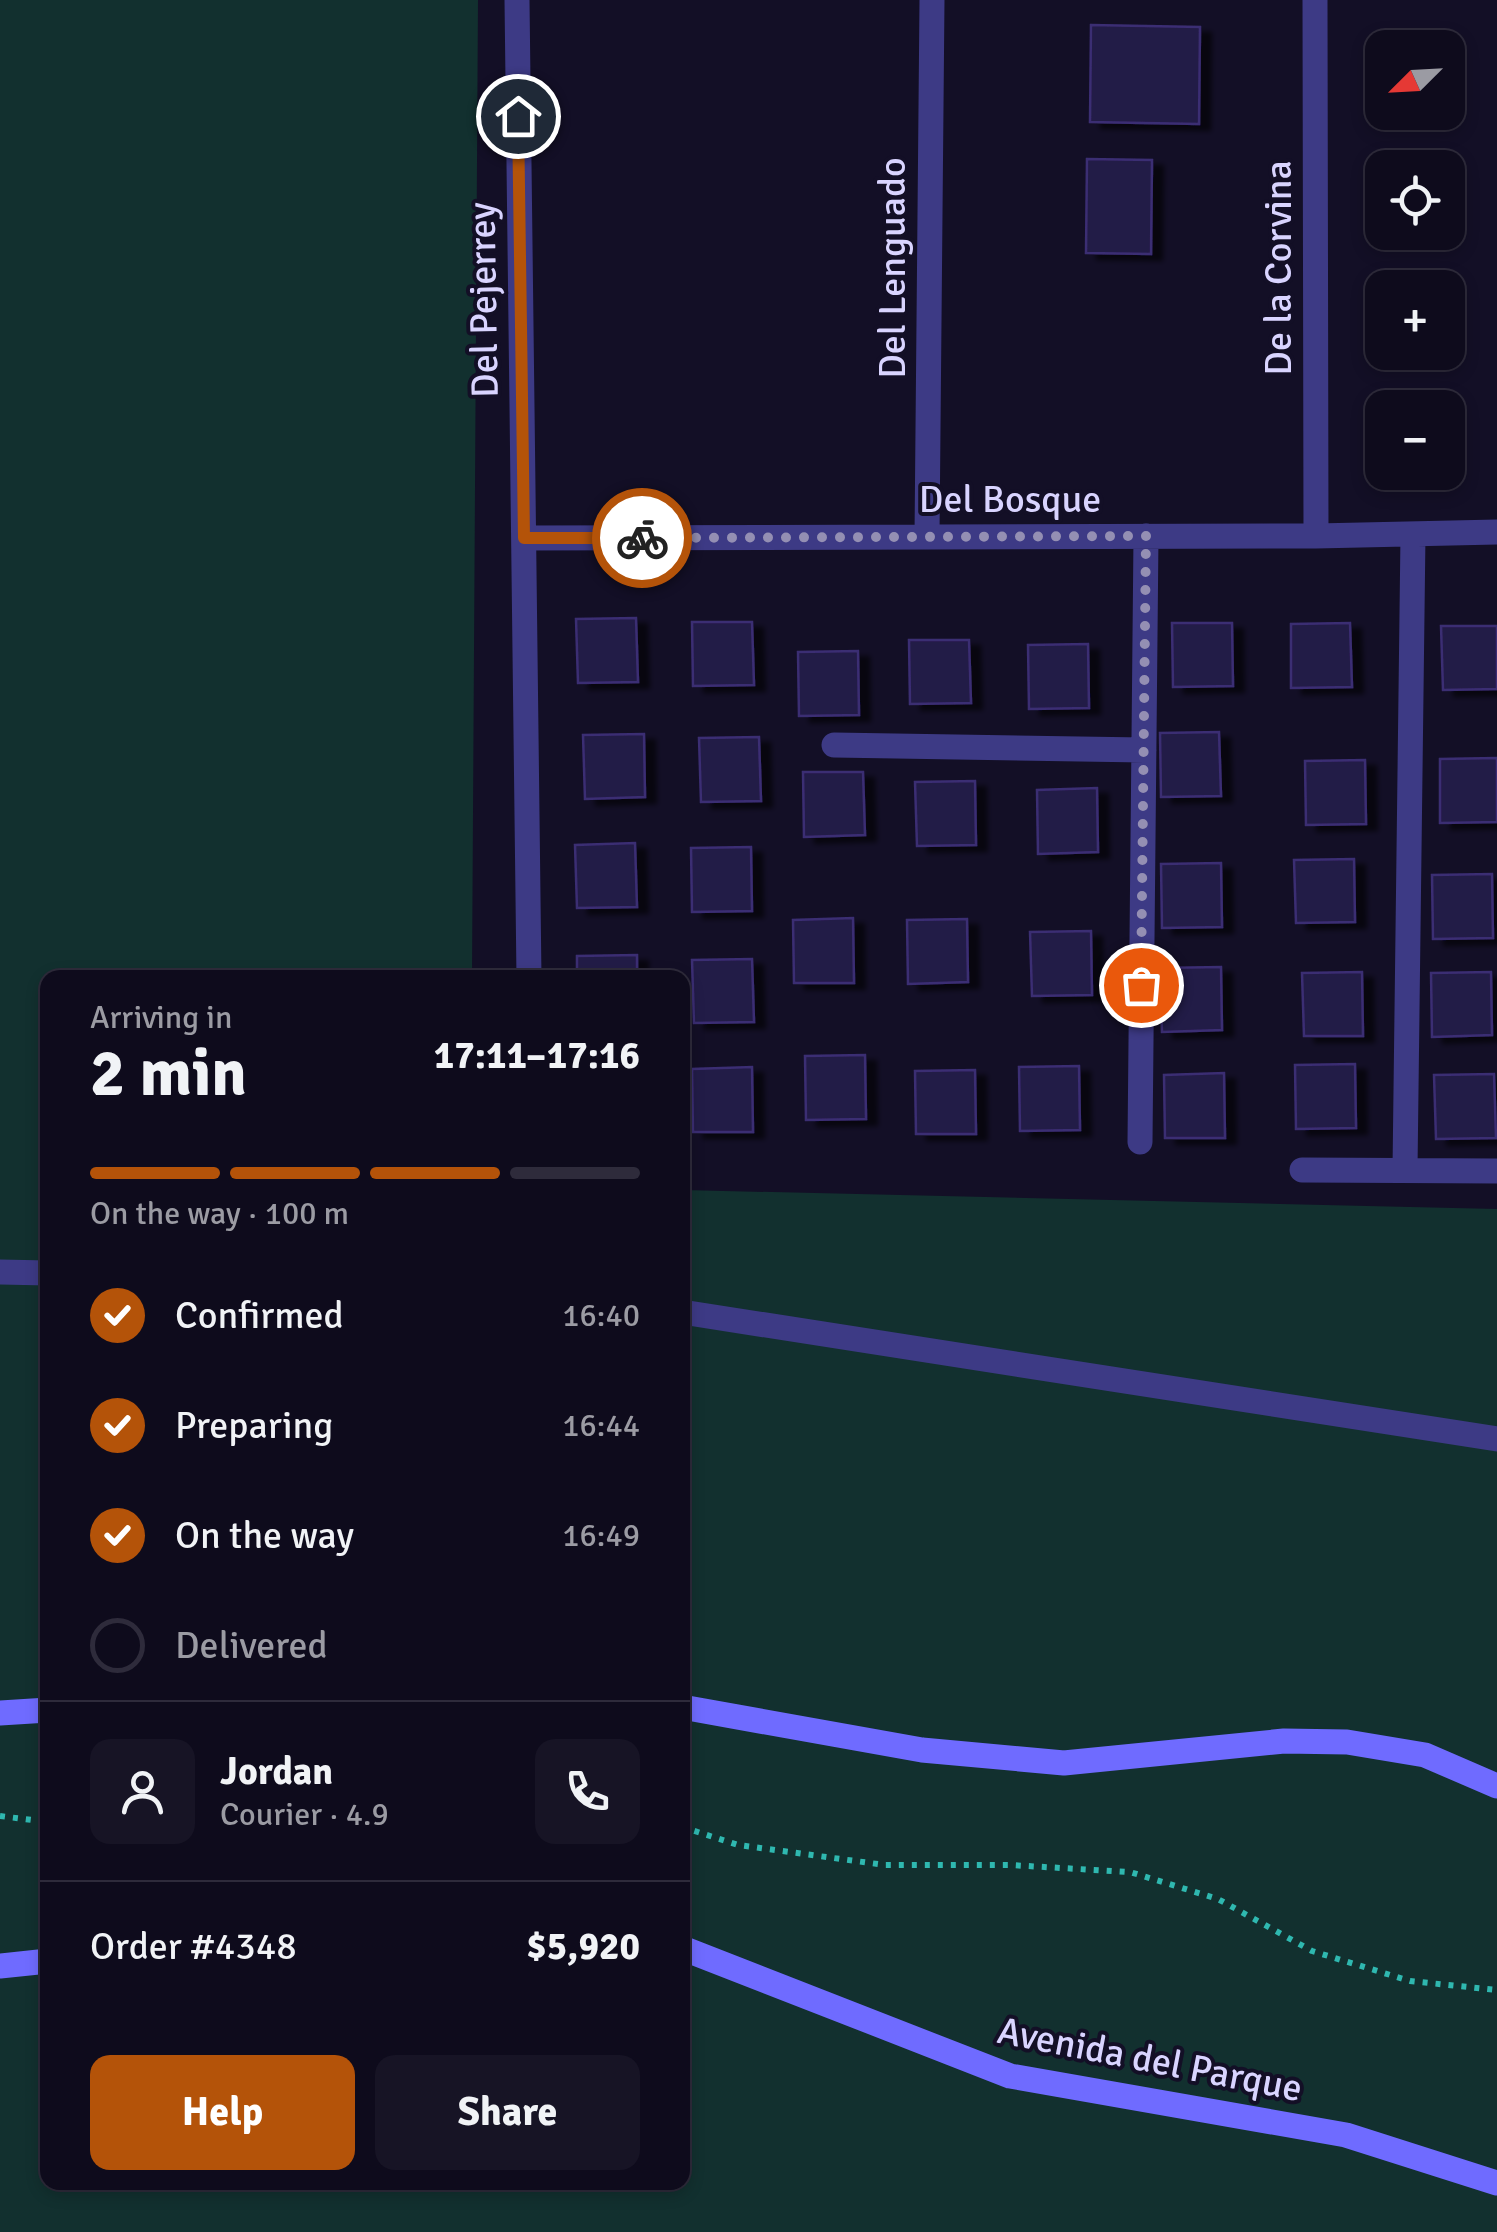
<!DOCTYPE html>
<html lang="en">
<head>
<meta charset="utf-8">
<style>
  :root { --surface:#0e0b1c; --page:#171425; --text:#f1f3f6; --muted:#9b9ba3; --line:#2e2b3b; --accent:#b45309 }
  body { margin:0; font-family:Signika,sans-serif; background:var(--page); color:var(--text); height:100vh; display:flex; flex-direction:column; font-size:38px; white-space:nowrap }
  * { box-sizing:border-box; margin:0 }
  p { font-size:32px; color:var(--muted) }
  .icon { flex:none; width:55px; height:55px; fill:none; stroke:currentColor; stroke-width:2; stroke-linecap:round; stroke-linejoin:round }
  .map { position:relative; flex:1; overflow:hidden }
  .side { position:absolute; left:40px; top:970px; width:650px; height:1220px; display:flex; flex-direction:column; background:var(--surface); border-radius:20px; box-shadow:0 5px 15px #0003,0 0 0 2px var(--line) }
  .side>* { flex:none }
  .needle { width:65px; rotate:246deg }
  .fabs { position:absolute; left:1365px; top:30px; display:grid; gap:20px }
  .fabs a { display:grid; place-items:center; width:100px; height:100px; border-radius:20px; background:var(--surface); box-shadow:0 5px 15px #0003,0 0 0 2px var(--line); font-size:50px }
  .pin { position:absolute; display:grid; place-items:center; width:85px; height:85px; color:#fff; margin:-42px; border:5px solid #fff; border-radius:50%; box-shadow:0 2px 10px #0007 }
  .courier { position:absolute; display:grid; place-items:center; width:100px; height:100px; margin:-50px; border:8px solid #b45309; border-radius:50%; background:#fff; color:#222; box-shadow:0 2px 12px #0007 }
  .head em { font-style:normal; font-weight:800 }
  .head div { display:flex; flex-direction:column-reverse }
  .head { display:flex; align-items:center; justify-content:space-between; height:170px; padding:0 50px }
  h1 { font-size:65px; font-weight:800; line-height:75px }
  .bar { display:grid; grid-template-columns:repeat(4,1fr); gap:15px 10px; align-content:center; height:120px; padding:0 50px }
  .bar i { height:12px; border-radius:8px; background:var(--line) }
  .bar .on { background:var(--accent) }
  .bar p { grid-column:span 4 }
  .line { display:flex; align-items:center; gap:25px; padding:0 50px; border-top:2px solid var(--line) }
  .line div { flex:1 }
  .round { display:grid; place-items:center; flex:none; width:105px; height:105px; border-radius:20px; background:var(--page) }
  ol { padding:0 50px; list-style:none }
  li { display:flex; align-items:center; gap:30px; height:110px }
  li p { margin-inline-start:auto }
  li .icon { padding:10px; border-radius:50%; background:var(--accent); color:#fff; stroke-width:4 }
  li:last-child { color:var(--muted) }
  li i { width:55px; height:55px; border:5px solid var(--line); border-radius:50% }
  .cta { display:flex; gap:20px; margin-top:auto; padding:20px 50px }
  .cta a { flex:1; height:115px; border-radius:20px; background:var(--accent); color:#fff; font-size:40px; font-weight:800; line-height:115px; text-align:center }
  .cta a+a { background:var(--page); color:var(--text) }
  .map>svg:first-child { display:block }
  .green { fill:#12302f }
  .building { fill:#241b47; stroke:#3b2d73; stroke-width:2.5; filter:url(#shadow) }
  .lines { fill:none; stroke-linecap:round; stroke-linejoin:round }
  .path { stroke:#2fb8b0; stroke-width:6; stroke-dasharray:5 8; stroke-linecap:butt }
  .minor { stroke:#3d3a85; stroke-width:25 }
  .secondary { stroke:#6f6bff; stroke-width:25 }
  .done { stroke:#948fb3; stroke-width:10; stroke-dasharray:0 18 }
  .route { stroke:#b45309; stroke-width:12 }
  .labels { text-anchor:middle; stroke-width:8; stroke-linejoin:round; paint-order:stroke }
  .street-label { font-size:38px; fill:#d9d4ff; stroke:#130f26 }
</style>
</head>
<body>
<div class="map">
<svg width="1497" height="2232" viewBox="0 0 1497 2232">
  <defs>
    <filter id="shadow"><feDropShadow dx="11" dy="6" stdDeviation="2.5" flood-color="#0009"/></filter>
  </defs>
  <rect width="100%" height="100%" fill="#130f26"/>
  <!-- green -->
  <path class="green" d="M0 0H478L472 977 48 978V2182H682L683 1190 1497 1209V2232H0Z"/>
  <!-- building -->
  <path class="building" d="M1091 25 1200 27 1199 124 1090 122Z
    M1087 159 1152 160 1151 254 1086 253Z
    M636 618 638 682 578 683 576 619Z
    M692 622H752L754 685 693 686Z
    M1172 623H1232L1233 686 1173 687Z
    M1350 623 1352 687 1291 688V624Z
    M1441 626H1497V689L1443 690Z
    M909 640H969L971 703 910 704Z
    M1088 644 1089 708 1029 709 1028 645Z
    M858 651 859 715 799 716 798 652Z
    M1219 732 1221 796 1161 797 1160 733Z
    M644 734 645 797 585 799 583 735Z
    M759 737 761 801 701 802 699 738Z
    M1497 758V822L1440 823V759Z
    M1365 760 1366 824 1306 825 1305 761Z
    M803 772H863L865 835 804 837Z
    M975 781 976 845 917 846 915 782Z
    M1097 788 1098 852 1038 854 1037 790Z
    M635 843 637 907 577 908 575 845Z
    M751 847 752 911 692 912 691 848Z
    M1354 859 1355 922 1296 923 1294 860Z
    M1221 863 1222 927 1162 928 1161 864Z
    M1492 874 1493 938 1433 939 1432 875Z
    M853 918 854 983H794L793 920Z
    M967 919 968 982 908 984 907 920Z
    M1091 931 1092 995 1032 996 1030 932Z
    M637 955V978H577V956Z
    M752 959 754 1022 694 1023 692 960Z
    M1221 967 1222 1030 1162 1032 1160 968Z
    M1362 972 1363 1036H1304L1302 973Z
    M1491 972 1492 1035 1432 1037 1431 973Z
    M865 1055 866 1119 806 1120 805 1056Z
    M1355 1064 1356 1128 1296 1129 1295 1065Z
    M1079 1066 1080 1130 1020 1131 1019 1067Z
    M752 1067 753 1132H693L692 1069Z
    M975 1070 976 1134H916L915 1071Z
    M1224 1073 1225 1138H1165L1164 1075Z
    M1494 1074 1496 1138 1436 1139 1434 1075Z"/>
  <g class="lines">
    <!-- path -->
    <path class="path" d="M0 1816 48 1822
      M682 1827 738 1845 885 1865H1010L1130 1872 1218 1899 1312 1951 1410 1981 1497 1990"/>
    <!-- minor -->
    <path class="minor" d="M517 0 529 978
      M1315 0 1316 536
      M927 536 932 0
      M524 538 1316 536 1497 532
      M834 745 1144 750
      M1140 1142 1146 536
      M1302 1170 1497 1171
      M1405 1170 1413 534
      M0 1272 48 1273
      M682 1312 1497 1439"/>
    <!-- secondary -->
    <path class="secondary" d="M682 1707 922 1750 1064 1763 1284 1741 1347 1742 1425 1755 1497 1786
      M0 1713 48 1710
      M682 1948 1010 2076 1346 2135 1497 2183
      M0 1966 48 1961"/>
  </g>
  <g class="lines">
    <!-- done -->
    <path class="done" d="M642 538 1146 536 1141 985"/>
    <!-- route -->
    <path class="route" d="M518 116 524 538H642"/>
  </g>
  <g class="labels">
    <!-- street labels -->
    <g class="street-label">
      <text transform="translate(892 268) rotate(-90)" y="13">Del Lenguado</text>
      <text transform="translate(1278 268) rotate(-90)" y="13">De la Corvina</text>
      <text transform="translate(483 300) rotate(-91)" y="13">Del Pejerrey</text>
      <text x="1010" y="512">Del Bosque</text>
      <text transform="translate(1150 2059) rotate(11)" y="13">Avenida del Parque</text>
    </g>
  </g>
</svg>
<div class="fabs">
<a><svg class="needle" viewBox="-14 -14 28 28"><path d="M0-13l5 13h-10z" fill="#e53935"/><path d="M0 13l5-13h-10z" fill="#9b9ba3"/></svg></a>
<a><svg class="icon" aria-label="locate" viewBox="0 0 24 24"><circle cx="12" cy="12" r="6"/><path d="M12 2v4M12 18v4M2 12h4M18 12h4"/></svg></a>
<a>+</a>
<a>−</a>
</div>
<div class="pin" style="left:1141px;top:985px;background:#ea580c"><svg class="icon" aria-label="bag" viewBox="0 0 24 24"><path d="M5 8h14l-1 12H6zM9 8a3 3 0 0 1 6 0"/></svg></div>
<div class="pin" style="left:518px;top:116px;background:#1f2937"><svg class="icon" aria-label="home" viewBox="0 0 24 24"><path d="M3 11l9-7 9 7M6 9v11h12V9"/></svg></div>
<div class="courier" style="left:642px;top:538px"><svg class="icon" aria-label="bike" viewBox="0 0 24 24"><circle cx="6" cy="16" r="4"/><circle cx="18" cy="16" r="4"/><path d="M6 16l4-8h5l3 8M10 8l3 8H6M13 5h3"/></svg></div>
<section class="side">
<div class="head"><div><h1>2 min</h1><p>Arriving in</p></div><em>17:11–17:16</em></div>
<div class="bar"><i class="on"></i><i class="on"></i><i class="on"></i><i></i><p>On the way · 100 m</p></div>
<ol>
<li><svg class="icon" aria-label="check" viewBox="0 0 24 24"><path d="M5 12l5 5 9-10"/></svg>Confirmed<p>16:40</p></li>
<li><svg class="icon" aria-label="check" viewBox="0 0 24 24"><path d="M5 12l5 5 9-10"/></svg>Preparing<p>16:44</p></li>
<li><svg class="icon" aria-label="check" viewBox="0 0 24 24"><path d="M5 12l5 5 9-10"/></svg>On the way<p>16:49</p></li>
<li><i></i>Delivered</li>
</ol>
<div class="line" style="height:180px"><a class="round"><svg class="icon" aria-label="person" viewBox="0 0 24 24"><circle cx="12" cy="8" r="4"/><path d="M4 21q1-7 8-7t8 7"/></svg></a><div><b>Jordan</b><p>Courier · 4.9</p></div><a class="round"><svg class="icon" aria-label="phone" viewBox="0 0 24 24"><path d="M5 4h4l2 5-3 2q2 4 5 5l2-3 5 2v4C11 20 4 13 5 4z"/></svg></a></div>
<div class="line" style="height:130px"><div>Order #4348</div><b>$5,920</b></div>
<div class="cta"><a>Help</a><a>Share</a></div>
</section>
</div>
</body>
</html>
